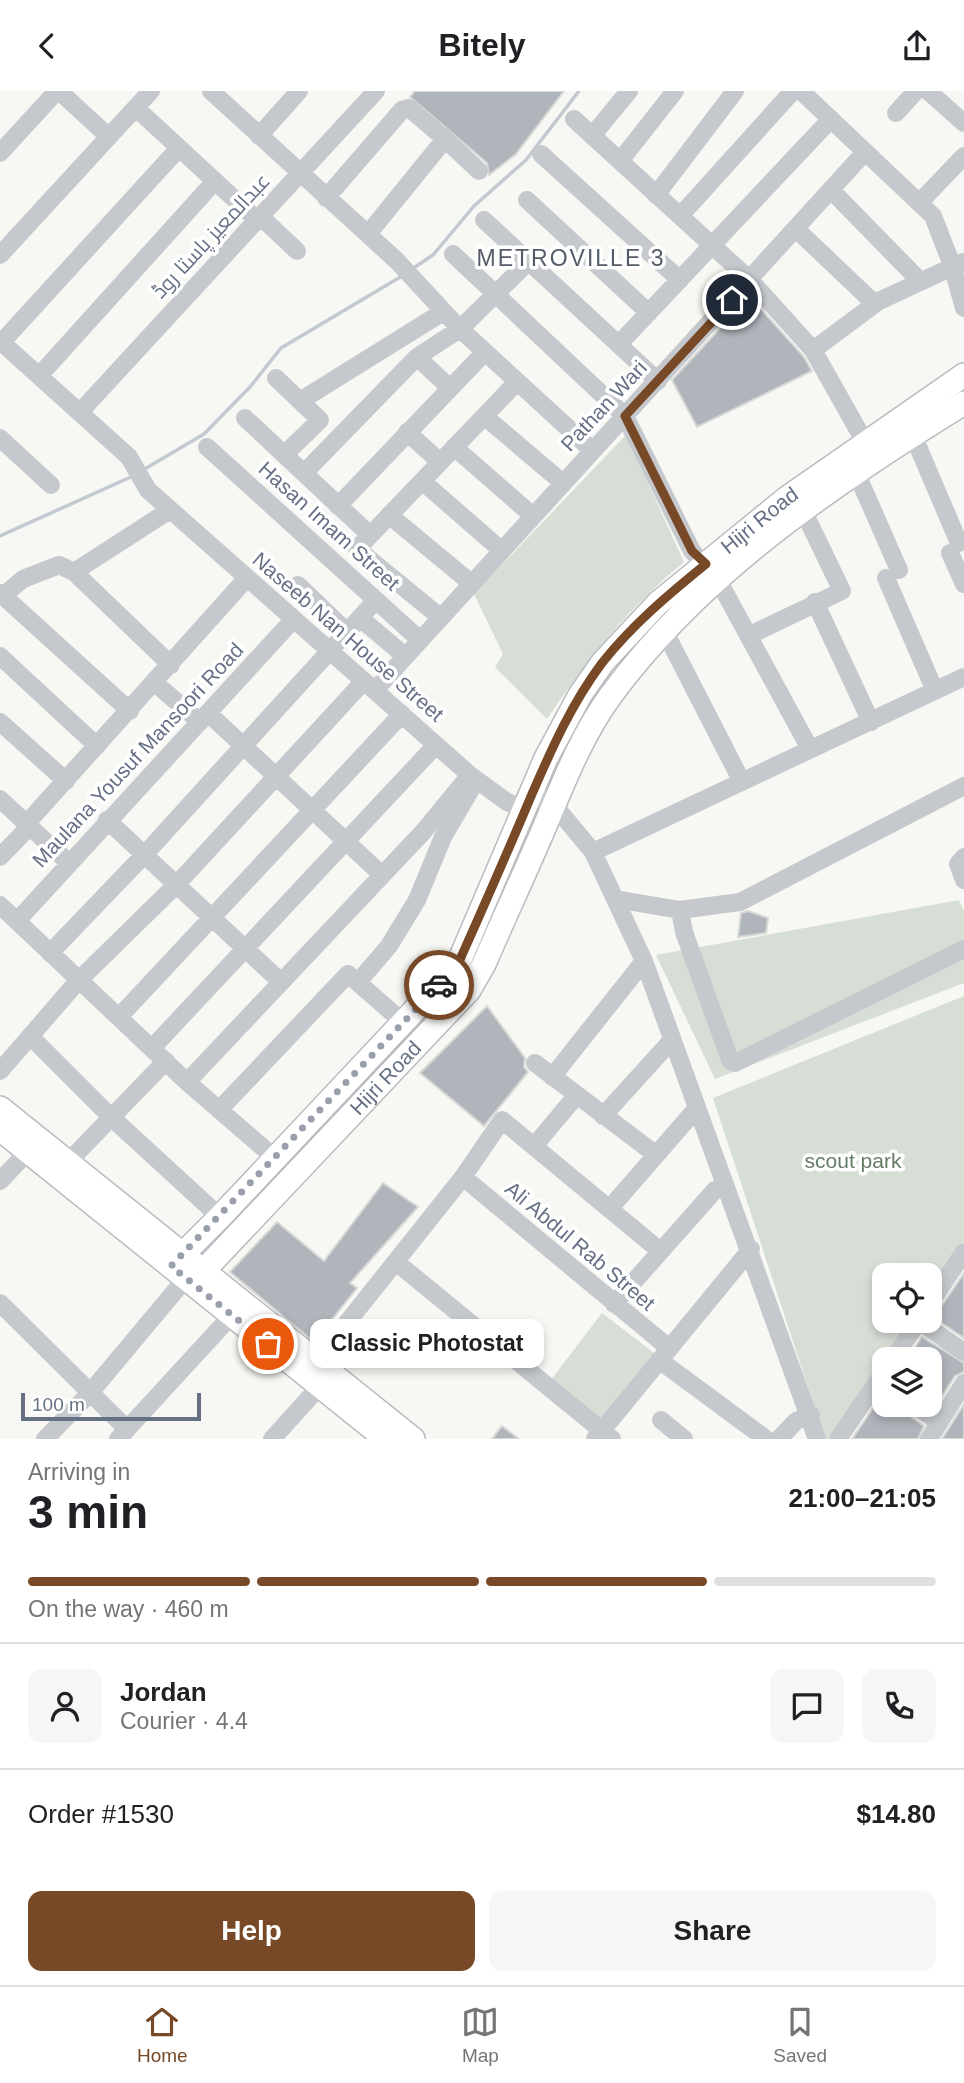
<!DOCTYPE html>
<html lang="en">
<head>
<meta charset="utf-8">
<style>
  :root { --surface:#fff; --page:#f6f6f6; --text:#202124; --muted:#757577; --line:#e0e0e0; --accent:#784926 }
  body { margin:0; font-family:Arial,Cairo,sans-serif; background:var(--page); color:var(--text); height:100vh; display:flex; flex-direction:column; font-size:26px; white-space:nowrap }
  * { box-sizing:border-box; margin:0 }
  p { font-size:23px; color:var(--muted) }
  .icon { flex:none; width:38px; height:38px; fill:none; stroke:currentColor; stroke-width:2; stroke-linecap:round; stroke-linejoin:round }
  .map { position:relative; height:1348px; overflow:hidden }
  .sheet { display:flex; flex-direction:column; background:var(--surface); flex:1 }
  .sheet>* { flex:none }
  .buttons { position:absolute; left:872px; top:1172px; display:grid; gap:14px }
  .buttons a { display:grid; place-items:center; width:70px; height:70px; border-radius:14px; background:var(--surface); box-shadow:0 4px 10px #0003; font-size:35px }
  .scale { position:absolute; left:21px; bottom:18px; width:180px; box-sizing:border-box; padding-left:7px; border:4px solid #667185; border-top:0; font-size:19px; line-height:24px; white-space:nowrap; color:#667185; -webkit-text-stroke:5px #fff; paint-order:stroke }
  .pin { position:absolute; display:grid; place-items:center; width:60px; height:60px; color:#fff; margin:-30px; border:4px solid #fff; border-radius:50%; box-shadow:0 2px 7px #0007 }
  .courier { position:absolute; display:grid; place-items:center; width:70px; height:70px; margin:-35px; border:5px solid #784926; border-radius:50%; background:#fff; color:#222; box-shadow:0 2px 9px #0007 }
  .bubble { position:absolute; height:49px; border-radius:14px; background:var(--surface); box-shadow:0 4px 10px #0003; font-size:23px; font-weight:700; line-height:49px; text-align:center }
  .head em { font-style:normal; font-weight:700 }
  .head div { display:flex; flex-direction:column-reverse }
  .head { display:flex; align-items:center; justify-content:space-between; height:119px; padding:0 28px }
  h1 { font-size:46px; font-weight:700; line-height:52px }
  .bar { display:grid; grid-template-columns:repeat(4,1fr); gap:10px 7px; align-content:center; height:84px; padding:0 28px }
  .bar i { height:9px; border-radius:5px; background:var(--line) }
  .bar .active { background:var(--accent) }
  .bar p { grid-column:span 4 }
  .line { display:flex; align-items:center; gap:18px; padding:0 28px; border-top:2px solid var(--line) }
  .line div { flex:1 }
  .round { display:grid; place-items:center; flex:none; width:74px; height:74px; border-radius:14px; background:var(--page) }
  .action { display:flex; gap:14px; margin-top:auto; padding:14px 28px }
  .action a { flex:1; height:80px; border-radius:14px; background:var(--accent); color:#fff; font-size:28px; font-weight:700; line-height:80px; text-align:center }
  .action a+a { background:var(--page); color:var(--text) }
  header { display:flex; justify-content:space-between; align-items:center; height:91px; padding:0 28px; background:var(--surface); font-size:32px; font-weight:700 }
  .dock { display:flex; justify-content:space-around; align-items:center; height:98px; border-top:2px solid var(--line); background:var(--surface); font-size:19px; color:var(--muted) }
  .dock a { display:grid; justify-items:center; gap:4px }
  .dock .active { color:var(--accent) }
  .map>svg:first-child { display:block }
  .green { fill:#d7ded5 }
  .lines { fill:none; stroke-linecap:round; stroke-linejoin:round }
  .stream { stroke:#c2c9d0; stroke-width:3.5 }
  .building { fill:#b0b5bc; stroke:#d8d9d7; stroke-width:2 }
  .major-casing { stroke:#b8bbc0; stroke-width:26 }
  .minor { stroke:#c5c8cc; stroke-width:18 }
  .major { stroke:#fff; stroke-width:23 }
  .done { stroke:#99a0ac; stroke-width:7; stroke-dasharray:0 12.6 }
  .route { stroke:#784926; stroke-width:9 }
  .labels { text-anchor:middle; stroke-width:7; stroke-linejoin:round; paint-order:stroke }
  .street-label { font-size:21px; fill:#667185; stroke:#fff }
  .park-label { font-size:21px; fill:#657c65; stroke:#fff }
  .neighbourhood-label { font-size:23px; letter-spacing:2px; fill:#545c6a; stroke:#fff }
</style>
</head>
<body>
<header><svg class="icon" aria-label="back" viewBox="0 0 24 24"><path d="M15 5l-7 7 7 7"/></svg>Bitely<svg class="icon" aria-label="share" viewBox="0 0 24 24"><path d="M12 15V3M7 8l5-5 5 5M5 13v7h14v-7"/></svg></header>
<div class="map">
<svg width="964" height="1348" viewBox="0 0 964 1348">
  <rect width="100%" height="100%" fill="#f7f7f4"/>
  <!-- green -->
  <path class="green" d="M626 344 684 471C629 516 587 569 547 628L495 576 503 563 474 503Z
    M959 809 964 820V892L715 988 656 864Z
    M964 905V1150L929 1201V1185H884V1230H909L829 1348H825L713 1007Z
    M602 1222 654 1262 596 1335 550 1290Z"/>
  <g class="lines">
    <!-- stream -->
    <path class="stream" d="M412 178 433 164 474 115 526 69 579 0
      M143 379 204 343 250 296 281 257 402 185
      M0 445 133 385"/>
  </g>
  <!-- building -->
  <path class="building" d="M415 0H564L516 63 489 84 487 72 410 6Z
    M751 207 804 266 812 280 697 336 672 289 736 220Z
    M748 820 768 827 766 842 738 846 741 822Z
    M487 915 525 967 524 976 528 981 484 1035 420 982Z
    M383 1092 418 1116 350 1192 357 1197 314 1251 230 1181 277 1131 324 1170Z
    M964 1182V1247L931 1225 938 1220Z
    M922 1246 964 1272V1281L955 1285 936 1315 929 1311V1269H906Z
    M884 1301V1314H903L907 1323 924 1335 918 1348H852Z
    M964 1313V1348H942Z
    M502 1335 519 1348H492Z"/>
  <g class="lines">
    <defs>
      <g id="major">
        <path d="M0 1017 413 1348"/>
        <path d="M0 1038 386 1348"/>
        <path id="s1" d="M171 1175 220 1126 458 873 546 667 580 604 603 571 658 512 787 407 964 284"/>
        <path id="s2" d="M192 1192 469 899 484 873C503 829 523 786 542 742 562 695 581 645 611 604 703 479 834 393 964 312"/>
      </g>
    </defs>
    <!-- major casing -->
    <use href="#major" class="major-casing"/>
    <!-- minor -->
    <path class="minor" d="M59 0 109 46
      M211 0 397 170 460 238 592 359
      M801 0 933 125 952 174 964 217
      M928 0 964 32
      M136 17 257 129
      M896 22 916 0
      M574 28 750 189 813 259 871 362
      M259 45 299 0
      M592 45 629 0
      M445 48 479 80
      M0 62 57 0
      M541 63 680 189
      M620 70 675 0
      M831 99 920 190
      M656 104 735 0
      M326 107 402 19 409 17 445 48 368 143
      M527 109 649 222
      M919 112 964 65
      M260 125 297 160
      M680 125 793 0
      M484 129 658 290
      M796 138 875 213
      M453 163 625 325 692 460 717 487 810 658
      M0 164 151 0
      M0 250 129 366 148 399 470 684 507 711 526 718
      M2 251 179 57
      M619 253 831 28
      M813 259 879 210 963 171
      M417 266 460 238 528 171
      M39 285 215 90
      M276 287 320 329 284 364
      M300 310 443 221
      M80 321 376 0
      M484 325 563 392
      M245 327 370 444
      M407 341 440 371
      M913 344 959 452
      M0 347 51 394
      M207 356 420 549
      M454 356 533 425
      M856 381 899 479
      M304 382 417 266 450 297
      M422 390 501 459
      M338 415 485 261
      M170 419 74 481 171 574
      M389 424 471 492
      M950 462 964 493
      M886 487 935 600
      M298 494 347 541
      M0 502 130 620
      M3 505 23 488 59 474 74 481
      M815 511 871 631
      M440 526 357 458 516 292
      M360 527 405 565
      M665 541 741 689
      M750 544 842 500 803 419
      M0 565 97 655
      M155 592 200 631
      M375 599 865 61
      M208 622 381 783
      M0 631 66 690
      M532 702 554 714 593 761 644 870 817 1348
      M0 708 69 772
      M107 729 281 891
      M27 732 246 488
      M593 761 964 586
      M0 766 30 735
      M964 766 958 773 964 789
      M615 808 680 819 740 811 964 695
      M0 814 187 991 276 1068
      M680 819 684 841 730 969 735 972 964 858
      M17 830 293 529
      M50 862 145 763 376 509
      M358 891 389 855 417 809 443 746 474 693
      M119 926 402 623
      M30 945 111 1026 220 1126
      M152 957 436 654
      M535 972 655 1063
      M0 980 78 890 177 793 364 590
      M552 986 644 870
      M187 991 423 741 470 684
      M219 1019 348 883 404 932
      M603 1025 671 950
      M535 1054 576 1005
      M68 1071 166 970
      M463 1086 669 1257
      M0 1090 36 1052
      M610 1117 697 1017
      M396 1171 612 1348
      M0 1212 127 1338
      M614 1213 715 1099 726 1096
      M929 1214 964 1161
      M659 1269 766 1348
      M892 1269 919 1230 964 1261
      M914 1314 939 1331
      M661 1329 684 1348
      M45 1348 89 1303 186 1187
      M118 1348 232 1224
      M272 1348 320 1295 334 1248 463 1086 502 1029 659 1159
      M595 1348 751 1158
      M779 1348 796 1330 811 1324
      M838 1348 884 1281
      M929 1348 964 1292"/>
    <!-- major -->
    <use href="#major" class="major"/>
  </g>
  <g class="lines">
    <!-- done -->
    <path class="done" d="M268 1253 171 1175 439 894"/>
    <!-- route -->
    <path class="route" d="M439 894 458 873C483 817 508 760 532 703 552 657 572 612 602 572 632 534 669 503 706 473L692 460 625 325 732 209"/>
  </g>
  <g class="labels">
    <!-- street labels -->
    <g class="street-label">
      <text transform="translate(211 145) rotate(-47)" y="7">عبدالمعیز پاستا روڈ</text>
      <text transform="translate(604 315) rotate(-47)" y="7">Pathan Wari</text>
      <text dy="7" stroke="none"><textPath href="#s1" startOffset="964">Hijri Road</textPath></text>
      <text transform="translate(329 435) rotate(42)" y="7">Hasan Imam Street</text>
      <text transform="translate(348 546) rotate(41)" y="7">Naseeb Nan House Street</text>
      <text transform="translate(138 664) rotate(-47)" y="7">Maulana Yousuf Mansoori Road</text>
      <text dy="7" stroke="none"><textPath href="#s2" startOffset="282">Hijri Road</textPath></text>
      <text transform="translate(580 1155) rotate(40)" y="7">Ali Abdul Rab Street</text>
    </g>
    <!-- park labels -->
    <g class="park-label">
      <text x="853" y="1077">scout park</text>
    </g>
    <!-- neighbourhood labels -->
    <g class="neighbourhood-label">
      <text x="571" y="175">METROVILLE 3</text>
    </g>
  </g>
</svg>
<div class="buttons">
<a><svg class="icon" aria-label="locate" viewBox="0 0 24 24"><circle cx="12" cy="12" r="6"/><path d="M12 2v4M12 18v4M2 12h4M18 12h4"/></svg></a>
<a><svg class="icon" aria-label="layers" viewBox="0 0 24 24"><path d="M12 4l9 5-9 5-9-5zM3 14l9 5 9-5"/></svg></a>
</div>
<div class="scale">100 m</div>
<div class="pin" style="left:268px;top:1253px;background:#ea580c"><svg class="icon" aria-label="bag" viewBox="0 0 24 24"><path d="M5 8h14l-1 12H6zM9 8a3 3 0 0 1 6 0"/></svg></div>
<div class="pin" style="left:732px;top:209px;background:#1f2937"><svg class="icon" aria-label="home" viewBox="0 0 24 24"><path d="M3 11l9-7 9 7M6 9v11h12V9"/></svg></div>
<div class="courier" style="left:439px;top:894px"><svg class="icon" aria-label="car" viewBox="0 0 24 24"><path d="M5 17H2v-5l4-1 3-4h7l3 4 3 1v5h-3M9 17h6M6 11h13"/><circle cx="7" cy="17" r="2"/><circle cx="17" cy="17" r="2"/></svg></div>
<div class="bubble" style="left:310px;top:1228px;width:234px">Classic Photostat</div>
</div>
<section class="sheet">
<div class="head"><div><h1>3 min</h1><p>Arriving in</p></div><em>21:00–21:05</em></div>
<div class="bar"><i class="active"></i><i class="active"></i><i class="active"></i><i></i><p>On the way · 460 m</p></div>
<div class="line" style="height:126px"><a class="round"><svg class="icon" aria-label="person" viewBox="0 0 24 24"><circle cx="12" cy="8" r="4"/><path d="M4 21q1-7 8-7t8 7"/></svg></a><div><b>Jordan</b><p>Courier · 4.4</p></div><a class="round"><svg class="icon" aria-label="chat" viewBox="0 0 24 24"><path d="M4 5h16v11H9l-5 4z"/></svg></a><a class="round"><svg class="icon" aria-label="phone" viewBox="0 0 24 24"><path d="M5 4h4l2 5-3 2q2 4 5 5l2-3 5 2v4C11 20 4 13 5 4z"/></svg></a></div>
<div class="line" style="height:91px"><div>Order #1530</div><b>$14.80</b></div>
<div class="action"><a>Help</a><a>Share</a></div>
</section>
<nav class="dock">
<a class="active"><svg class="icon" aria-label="home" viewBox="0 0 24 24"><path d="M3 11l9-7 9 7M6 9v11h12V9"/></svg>Home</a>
<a><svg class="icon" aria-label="map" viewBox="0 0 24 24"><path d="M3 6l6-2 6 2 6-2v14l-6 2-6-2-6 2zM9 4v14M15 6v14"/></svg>Map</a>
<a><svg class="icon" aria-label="saved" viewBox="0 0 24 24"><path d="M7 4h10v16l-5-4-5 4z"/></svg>Saved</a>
</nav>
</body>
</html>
